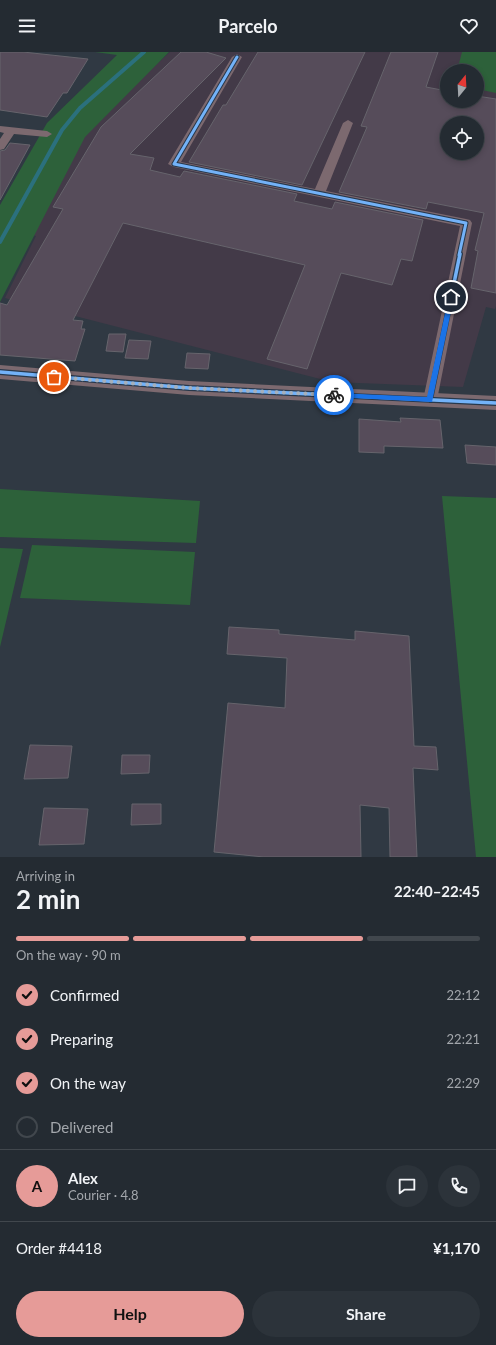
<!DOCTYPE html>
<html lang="en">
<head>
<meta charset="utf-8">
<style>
  :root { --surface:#242b32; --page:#2c333a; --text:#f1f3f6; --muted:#a3a7ac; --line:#41474d; --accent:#e69b98 }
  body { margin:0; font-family:Lato,sans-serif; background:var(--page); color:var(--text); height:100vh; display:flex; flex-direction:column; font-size:15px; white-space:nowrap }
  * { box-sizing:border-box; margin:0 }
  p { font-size:13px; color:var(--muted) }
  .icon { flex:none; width:22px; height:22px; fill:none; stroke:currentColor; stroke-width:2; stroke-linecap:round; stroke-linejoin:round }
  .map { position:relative; height:805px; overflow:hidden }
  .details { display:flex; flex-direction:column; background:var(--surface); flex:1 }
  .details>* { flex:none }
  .needle { width:26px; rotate:18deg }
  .buttons { position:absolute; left:440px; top:12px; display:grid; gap:8px }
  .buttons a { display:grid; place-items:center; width:44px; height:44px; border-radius:50%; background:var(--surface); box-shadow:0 2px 6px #0003,0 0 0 1px var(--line); font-size:20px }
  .pin { position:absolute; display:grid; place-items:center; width:34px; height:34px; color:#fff; margin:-17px; border:2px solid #fff; border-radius:50%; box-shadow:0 1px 4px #0007 }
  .courier { position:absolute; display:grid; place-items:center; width:40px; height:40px; margin:-20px; border:3px solid #1a73e8; border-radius:50%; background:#fff; color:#222; box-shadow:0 1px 5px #0007 }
  .overview em { font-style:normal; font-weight:700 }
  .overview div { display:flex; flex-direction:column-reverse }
  .overview { display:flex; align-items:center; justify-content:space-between; height:68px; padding:0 16px }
  h1 { font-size:26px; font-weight:700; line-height:30px }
  .bar { display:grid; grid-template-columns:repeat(4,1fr); gap:6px 4px; align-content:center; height:48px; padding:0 16px }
  .bar i { height:5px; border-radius:3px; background:var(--line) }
  .bar .current { background:var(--accent) }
  .bar p { grid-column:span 4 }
  .line { display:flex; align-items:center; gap:10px; padding:0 16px; border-top:1px solid var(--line) }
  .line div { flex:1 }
  .round { display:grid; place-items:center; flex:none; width:42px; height:42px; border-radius:21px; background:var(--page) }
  ol { padding:0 16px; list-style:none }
  li { display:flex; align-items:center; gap:12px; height:44px }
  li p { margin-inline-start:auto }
  li .icon { padding:4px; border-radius:50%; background:var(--accent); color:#111; stroke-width:4 }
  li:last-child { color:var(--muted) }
  li i { width:22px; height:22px; border:2px solid var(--line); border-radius:50% }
  .cta { display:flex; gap:8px; margin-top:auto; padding:8px 16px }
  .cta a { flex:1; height:46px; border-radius:24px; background:var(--accent); color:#111; font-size:16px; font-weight:700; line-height:46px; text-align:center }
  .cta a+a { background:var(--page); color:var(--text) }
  header { display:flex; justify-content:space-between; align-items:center; height:52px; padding:0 16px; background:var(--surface); font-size:18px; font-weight:700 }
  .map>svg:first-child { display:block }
  .industrial { fill:#433a48; fill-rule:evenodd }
  .green { fill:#2d613a }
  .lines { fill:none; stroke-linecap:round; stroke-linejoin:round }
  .stream { stroke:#2b707d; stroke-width:4 }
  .building { fill:#564c5a; stroke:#66646c; fill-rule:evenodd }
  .minor { fill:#7c696f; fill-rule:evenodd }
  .tertiary { fill:#7c696f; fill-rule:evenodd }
  .cycleway-far1-casing { stroke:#28384b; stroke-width:5 }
  .cycleway-casing { stroke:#28384b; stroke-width:6 }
  .cycleway-far1 { stroke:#73b2f8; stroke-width:3 }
  .cycleway { stroke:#73b2f8; stroke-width:3.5 }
  .route { fill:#1a73e8 }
  .done { stroke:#a6b0bb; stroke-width:4; stroke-dasharray:0 7.2 }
</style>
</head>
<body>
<header><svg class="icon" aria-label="menu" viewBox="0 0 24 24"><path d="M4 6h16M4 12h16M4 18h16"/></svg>Parcelo<svg class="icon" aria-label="heart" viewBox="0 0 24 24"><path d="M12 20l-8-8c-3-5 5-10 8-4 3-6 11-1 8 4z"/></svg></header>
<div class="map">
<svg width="496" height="805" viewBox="0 0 496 805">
  <rect width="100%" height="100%" fill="#303943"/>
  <!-- industrial -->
  <path class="industrial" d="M170 0H496V254L495 257 486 255 463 335 332 330 5 246 36 184 32 183 79 88 107 57ZM447 19H477V49H447ZM447 71H477V101H447Z"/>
  <!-- green -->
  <path class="green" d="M95 0H169L85 85 0 250V153L47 71 117 3Z
    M462 0H496V41L477 37V19H457Z
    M0 437 200 449 196 491 0 485Z
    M442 444 496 446V805H476Z
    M32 493 195 500 190 553 20 546Z
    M0 496 23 497 0 595Z"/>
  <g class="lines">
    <!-- stream -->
    <path class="stream" d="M0 190 62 78 80 56 144 0"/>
  </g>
  <!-- building -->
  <path class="building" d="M0 0H23L88 7 67 41H63L47 65 0 58Z
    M181 0H206L226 6 130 102 154 106 150 118 180 125 184 119 297 142 294 149 332 157 335 150 423 168 412 209 401 207 392 233 341 221 307 317 267 307 305 213 123 171 73 268 83 269 81 277H85L75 309 0 303V251L7 253 63 157 53 155 101 75Z
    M258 0H365L302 133 189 110 223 53H226Z
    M391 0H438L426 35 447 39V49H477V44L496 47V241L471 236 478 199 475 198 484 161 428 150 426 157 339 140 367 75 361 74ZM447 71H477V101H447Z
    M10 91 30 93 0 148V99L5 98Z
    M109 282H126L123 300 106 299Z
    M129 288 151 289 148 307 125 306Z
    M187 301 210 302 208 317 185 316Z
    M400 366 440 368 443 396 384 394V401L359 400V367L401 370Z
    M465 393 496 395V413L467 411Z
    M229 575 279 578V582L355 588V579L409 584 414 694 436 695 438 718 413 716 417 805H390L389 756 360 753 361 805H264L214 800 228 651 285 656 287 606 227 602Z
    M30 693 72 694 68 726 24 727Z
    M122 703H150L149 721 121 722Z
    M132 752H161V772L131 773Z
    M44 756 88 757 84 792 39 793Z"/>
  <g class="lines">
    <!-- minor -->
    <path class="minor" d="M237 2 242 5 181 110 315 137 343 71 348 68 353 71 326 139 466 167 470 168 472 171 437 348 435 352 430 354 425 352 423 348 460 174 174 115 168 112 232 5Z
      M0 74 47 79 52 82 47 85 14 82 4 97 0 98V87L4 81 0 80Z"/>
    <!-- tertiary -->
    <path class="tertiary" d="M0 313 189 329 496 344V358L189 343 0 327Z"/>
    <defs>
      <path id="cycleway-far1" d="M237 5 174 112 466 171 459 203"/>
      <path id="cycleway" d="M0 320 189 336 496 351
        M430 348 460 202"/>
    </defs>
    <!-- cycleway-far1 casing -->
    <use href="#cycleway-far1" class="cycleway-far1-casing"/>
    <!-- cycleway casing -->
    <use href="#cycleway" class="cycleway-casing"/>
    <!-- cycleway-far1 -->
    <use href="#cycleway-far1" class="cycleway-far1"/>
    <!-- cycleway -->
    <use href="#cycleway" class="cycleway"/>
  </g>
  <!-- route -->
  <path class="route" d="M449 243 454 245 432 350 332 345V341H334L427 345Z"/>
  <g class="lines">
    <!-- done -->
    <path class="done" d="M54 325 189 336 334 343"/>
  </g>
</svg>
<div class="buttons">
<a><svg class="needle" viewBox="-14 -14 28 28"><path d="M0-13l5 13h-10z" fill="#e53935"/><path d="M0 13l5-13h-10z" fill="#a3a7ac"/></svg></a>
<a><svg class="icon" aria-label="locate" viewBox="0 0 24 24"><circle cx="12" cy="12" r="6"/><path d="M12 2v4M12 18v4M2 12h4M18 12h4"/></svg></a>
</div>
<div class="pin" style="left:54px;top:325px;background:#ea580c"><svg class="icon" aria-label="bag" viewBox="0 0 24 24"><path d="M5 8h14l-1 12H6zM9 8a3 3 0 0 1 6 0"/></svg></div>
<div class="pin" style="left:451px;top:245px;background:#1f2937"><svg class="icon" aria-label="home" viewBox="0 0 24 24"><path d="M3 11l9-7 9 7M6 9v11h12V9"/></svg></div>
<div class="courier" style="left:334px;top:343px"><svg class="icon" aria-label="bike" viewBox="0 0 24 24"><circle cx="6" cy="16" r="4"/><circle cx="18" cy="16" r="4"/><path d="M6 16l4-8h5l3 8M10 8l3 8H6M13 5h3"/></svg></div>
</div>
<section class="details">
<div class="overview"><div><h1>2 min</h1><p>Arriving in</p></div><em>22:40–22:45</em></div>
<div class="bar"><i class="current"></i><i class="current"></i><i class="current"></i><i></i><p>On the way · 90 m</p></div>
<ol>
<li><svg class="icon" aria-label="check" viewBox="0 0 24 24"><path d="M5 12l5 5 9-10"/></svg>Confirmed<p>22:12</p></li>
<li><svg class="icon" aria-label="check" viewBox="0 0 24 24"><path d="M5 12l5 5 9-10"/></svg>Preparing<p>22:21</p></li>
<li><svg class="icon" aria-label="check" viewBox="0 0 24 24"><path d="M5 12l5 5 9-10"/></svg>On the way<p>22:29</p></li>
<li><i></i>Delivered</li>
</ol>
<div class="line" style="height:72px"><b class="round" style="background:var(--accent);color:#111">A</b><div><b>Alex</b><p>Courier · 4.8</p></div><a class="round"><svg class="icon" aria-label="chat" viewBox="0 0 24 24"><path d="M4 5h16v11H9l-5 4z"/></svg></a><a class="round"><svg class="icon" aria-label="phone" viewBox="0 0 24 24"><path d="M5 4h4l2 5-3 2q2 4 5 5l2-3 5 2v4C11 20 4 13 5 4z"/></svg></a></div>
<div class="line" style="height:52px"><div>Order #4418</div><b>¥1,170</b></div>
<div class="cta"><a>Help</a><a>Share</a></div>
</section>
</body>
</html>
